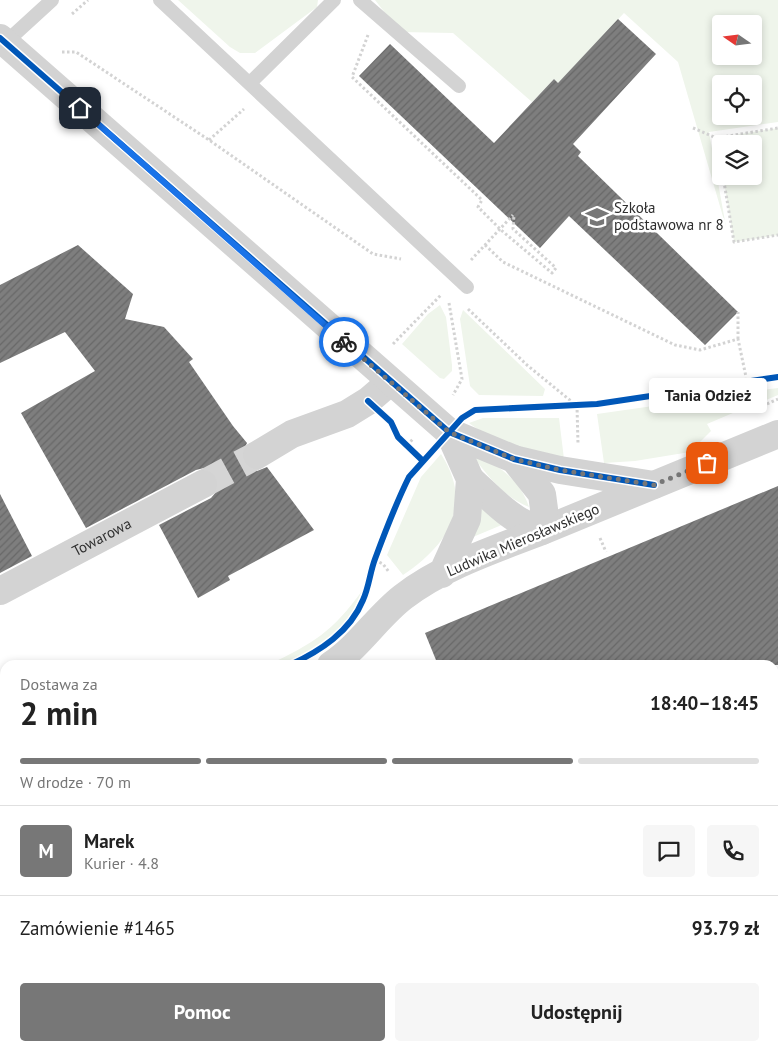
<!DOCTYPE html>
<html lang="pl">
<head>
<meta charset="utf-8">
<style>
  :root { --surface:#fff; --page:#f6f6f6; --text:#222; --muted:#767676; --line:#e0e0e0; --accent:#777 }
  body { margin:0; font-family:"PT Sans",sans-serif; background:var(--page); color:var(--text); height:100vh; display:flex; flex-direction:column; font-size:19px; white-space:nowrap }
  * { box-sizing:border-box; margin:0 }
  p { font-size:16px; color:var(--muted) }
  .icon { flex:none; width:28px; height:28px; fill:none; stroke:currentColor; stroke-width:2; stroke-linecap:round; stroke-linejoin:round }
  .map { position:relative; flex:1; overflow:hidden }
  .drawer { position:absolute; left:0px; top:660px; width:779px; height:391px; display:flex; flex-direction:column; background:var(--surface); border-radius:15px 15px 0 0; box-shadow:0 2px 8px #0003 }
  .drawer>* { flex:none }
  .needle { width:32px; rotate:284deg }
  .fabs { position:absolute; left:712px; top:15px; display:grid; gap:10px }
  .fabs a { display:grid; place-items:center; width:50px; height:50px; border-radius:5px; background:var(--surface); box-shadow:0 2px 8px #0003; font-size:25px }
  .pin { position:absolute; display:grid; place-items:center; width:42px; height:42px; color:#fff; margin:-21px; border-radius:10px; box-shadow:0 2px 8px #0006 }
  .courier { position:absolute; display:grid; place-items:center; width:50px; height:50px; margin:-25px; border:4px solid #1a73e8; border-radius:50%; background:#fff; color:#222; box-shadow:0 1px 6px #0007 }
  .bubble { position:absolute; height:35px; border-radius:5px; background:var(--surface); box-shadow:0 2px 8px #0003; font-size:16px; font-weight:800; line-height:35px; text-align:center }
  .headline em { font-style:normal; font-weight:800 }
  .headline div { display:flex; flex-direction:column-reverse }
  .headline { display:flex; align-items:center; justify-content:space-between; height:85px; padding:0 20px }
  h1 { font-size:32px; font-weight:800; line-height:38px }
  .bar { display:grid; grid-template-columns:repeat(4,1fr); gap:8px 5px; align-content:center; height:60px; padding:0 20px }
  .bar i { height:6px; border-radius:4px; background:var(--line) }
  .bar .current { background:var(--accent) }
  .bar p { grid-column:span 4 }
  .line { display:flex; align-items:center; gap:12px; padding:0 20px; border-top:1px solid var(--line) }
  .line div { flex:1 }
  .round { display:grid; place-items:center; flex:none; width:52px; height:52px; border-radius:5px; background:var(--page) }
  .primary-button { display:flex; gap:10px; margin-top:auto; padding:10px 20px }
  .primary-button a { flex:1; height:58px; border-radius:5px; background:var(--accent); color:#fff; font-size:20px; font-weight:800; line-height:58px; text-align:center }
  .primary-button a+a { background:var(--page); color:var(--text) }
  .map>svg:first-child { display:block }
  .green { fill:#eff5eb; fill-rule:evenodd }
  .building { fill:url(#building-hatch) }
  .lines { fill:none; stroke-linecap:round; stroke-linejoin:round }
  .minor-tunnel { stroke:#d5d5d5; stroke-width:28; stroke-dasharray:28 14; stroke-linecap:butt }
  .path { stroke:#d3d3d3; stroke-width:3; stroke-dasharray:2.5 2.5; stroke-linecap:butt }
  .service { stroke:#d3d3d3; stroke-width:14 }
  .minor { stroke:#d3d3d3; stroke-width:28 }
  .tertiary { stroke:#d3d3d3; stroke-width:28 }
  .cycleway-casing { stroke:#fff; stroke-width:9 }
  .cycleway { stroke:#0057b8; stroke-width:6 }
  .done { stroke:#777; stroke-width:5; stroke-dasharray:0 9 }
  .route { stroke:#1a73e8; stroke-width:6 }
  .labels { text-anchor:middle; stroke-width:5; stroke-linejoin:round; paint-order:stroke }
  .poi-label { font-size:15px; fill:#2e2e2e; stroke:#fff; text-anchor:start }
  .street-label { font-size:15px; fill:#2e2e2e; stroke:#fff }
</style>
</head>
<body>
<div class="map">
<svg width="778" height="1051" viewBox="0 0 778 1051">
  <defs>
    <pattern id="building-hatch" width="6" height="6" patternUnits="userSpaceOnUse" patternTransform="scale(1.25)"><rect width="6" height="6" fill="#7e7e7e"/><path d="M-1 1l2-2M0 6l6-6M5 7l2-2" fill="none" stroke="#686868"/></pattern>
  </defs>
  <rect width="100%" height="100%" fill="#fff"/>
  <!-- green -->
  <path class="green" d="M178 0H318L317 7 255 53H240L230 47Z
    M375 0H778V122L709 132 726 227 678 62 624 13 558 83 554 79 532 102 453 33 400 32ZM721 24H754V56H721ZM721 84H754V116H721Z
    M778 128V235L734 242 723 176H754V144H721V168L716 138Z
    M440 305 446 317 452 365V371L444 379 440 378 402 344 428 314Z
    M463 310 545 389 543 396 479 395 470 386 460 319Z
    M778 388V395L757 404 754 391Z
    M744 393 747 407 707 424 711 431 690 452 635 461 604 463 597 414Z
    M483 418H559L564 459C535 455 492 441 469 423Z
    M467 448C494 464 519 476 529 507 500 495 485 472 467 448Z
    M441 454C474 505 448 545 403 575L387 555 421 477Z
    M476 504 504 524 473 537Z
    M362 591C358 600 354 610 348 619 331 640 296 665 268 665 314 643 332 632 362 591Z"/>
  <!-- building -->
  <path class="building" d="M618 19 656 54 573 144 581 152 578 156 738 312 705 345 569 216 540 248 359 76 390 44 494 143 554 79 558 83Z
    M78 245 133 294 125 319 164 327 193 359 189 362 233 426 247 443 241 455 244 463 249 468 257 471 267 467 314 530 228 576 230 580 198 598 159 525 211 498 216 492 219 485 217 476 211 471 204 468 196 470 86 528 21 413 95 371 65 332 0 363V285Z
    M778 486V665H438L425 633Z
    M0 494 32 556 0 573Z"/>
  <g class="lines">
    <!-- minor-tunnel -->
    <path class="minor-tunnel" d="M203 484 257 455"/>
    <!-- path -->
    <path class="path" d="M72 14 88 0
      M368 35 352 77 482 200 478 207 501 230 552 273 556 268 513 229 514 215
      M62 52H76L209 140 373 254 401 259
      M693 128 716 138 778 128
      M716 138 721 168
      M209 140 244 109
      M723 176 734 242 778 235
      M485 245 503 262 675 345 700 350 738 339 753 410
      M471 260 513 215
      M449 303 462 379 453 395
      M468 309 527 365 577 406 578 444
      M738 339V312
      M393 344 441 295
      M767 404 778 399
      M407 445 413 439
      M600 538 606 552
      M375 560 383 564 389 572"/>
    <!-- service -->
    <path class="service" d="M160 0 467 287
      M360 0 459 86
      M5 43 52 0
      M250 83 334 0
      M774 816 778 814"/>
    <!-- minor -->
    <g class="minor">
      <path d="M257 455 292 434 347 414 368 401 390 382"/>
      <path d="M514 459 560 470 654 485"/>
      <path d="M470 479C493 500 512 522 542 531L778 434"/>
      <path id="s1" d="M0 591 203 484"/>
    </g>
    <!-- tertiary -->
    <path class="tertiary" d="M0 38 449 432 514 459 542 494 544 509 542 531C496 549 443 566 403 597 377 617 359 647 331 665
      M442 574 467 519 470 479 449 432
      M0 812 5 810"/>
    <defs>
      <path id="cycleway" d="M0 38 449 432 514 459 560 470 654 485
        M368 401 391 422 398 437 423 461
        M290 665C320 651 350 632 363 600 369 587 370 572 375 559 385 532 396 503 409 477L462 418 475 410 597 404 778 377"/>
    </defs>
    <!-- cycleway casing -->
    <use href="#cycleway" class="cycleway-casing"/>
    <!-- cycleway -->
    <use href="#cycleway" class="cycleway"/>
  </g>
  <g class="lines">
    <!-- done -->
    <path class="done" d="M344 342 449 432 514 459 560 470 654 485 707 463"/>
    <!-- route -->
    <path class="route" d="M80 108 344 342"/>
  </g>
  <!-- icons -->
  <defs>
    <symbol id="school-bare" viewBox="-9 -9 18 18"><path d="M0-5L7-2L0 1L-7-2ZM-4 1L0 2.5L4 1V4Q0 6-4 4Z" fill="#777" stroke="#fff" stroke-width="2.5" paint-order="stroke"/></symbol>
  </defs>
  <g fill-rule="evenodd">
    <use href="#school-bare" x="581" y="201" width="32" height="32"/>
  </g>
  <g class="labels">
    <!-- poi labels -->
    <g class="poi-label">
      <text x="614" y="213">Szkoła<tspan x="614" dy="17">podstawowa nr 8</tspan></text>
    </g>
    <!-- street labels -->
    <g class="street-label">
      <text dy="5" stroke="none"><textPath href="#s1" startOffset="115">Towarowa</textPath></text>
      <text transform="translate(523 540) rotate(-23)" y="5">Ludwika Mierosławskiego</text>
    </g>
  </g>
</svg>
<div class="fabs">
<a><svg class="needle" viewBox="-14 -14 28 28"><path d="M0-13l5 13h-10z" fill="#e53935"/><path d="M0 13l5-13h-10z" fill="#767676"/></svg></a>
<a><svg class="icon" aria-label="locate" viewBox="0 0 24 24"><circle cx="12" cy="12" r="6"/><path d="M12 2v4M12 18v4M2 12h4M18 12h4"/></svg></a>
<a><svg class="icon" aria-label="layers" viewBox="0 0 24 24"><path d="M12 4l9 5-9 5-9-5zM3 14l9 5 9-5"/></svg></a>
</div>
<div class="pin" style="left:707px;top:463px;background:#ea580c"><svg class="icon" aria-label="bag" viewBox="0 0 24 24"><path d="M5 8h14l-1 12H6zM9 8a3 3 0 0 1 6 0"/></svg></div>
<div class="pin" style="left:80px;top:108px;background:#1f2937"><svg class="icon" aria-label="home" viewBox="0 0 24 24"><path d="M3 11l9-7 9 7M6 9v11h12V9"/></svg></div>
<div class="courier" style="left:344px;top:342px"><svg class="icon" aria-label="bike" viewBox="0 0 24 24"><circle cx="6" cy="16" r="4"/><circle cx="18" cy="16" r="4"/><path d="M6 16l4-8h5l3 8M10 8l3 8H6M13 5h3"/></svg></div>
<div class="bubble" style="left:649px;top:378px;width:118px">Tania Odzież</div>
<section class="drawer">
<div class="headline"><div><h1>2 min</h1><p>Dostawa za</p></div><em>18:40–18:45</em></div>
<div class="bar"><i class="current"></i><i class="current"></i><i class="current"></i><i></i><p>W drodze · 70 m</p></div>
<div class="line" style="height:90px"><b class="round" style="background:var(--accent);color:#fff">M</b><div><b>Marek</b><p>Kurier · 4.8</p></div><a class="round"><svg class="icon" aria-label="chat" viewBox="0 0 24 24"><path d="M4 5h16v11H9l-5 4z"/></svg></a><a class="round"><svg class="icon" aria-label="phone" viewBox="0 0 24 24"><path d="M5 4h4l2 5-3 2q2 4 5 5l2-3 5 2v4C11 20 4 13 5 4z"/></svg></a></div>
<div class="line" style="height:65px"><div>Zamówienie #1465</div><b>93.79 zł</b></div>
<div class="primary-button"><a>Pomoc</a><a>Udostępnij</a></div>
</section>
</div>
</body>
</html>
